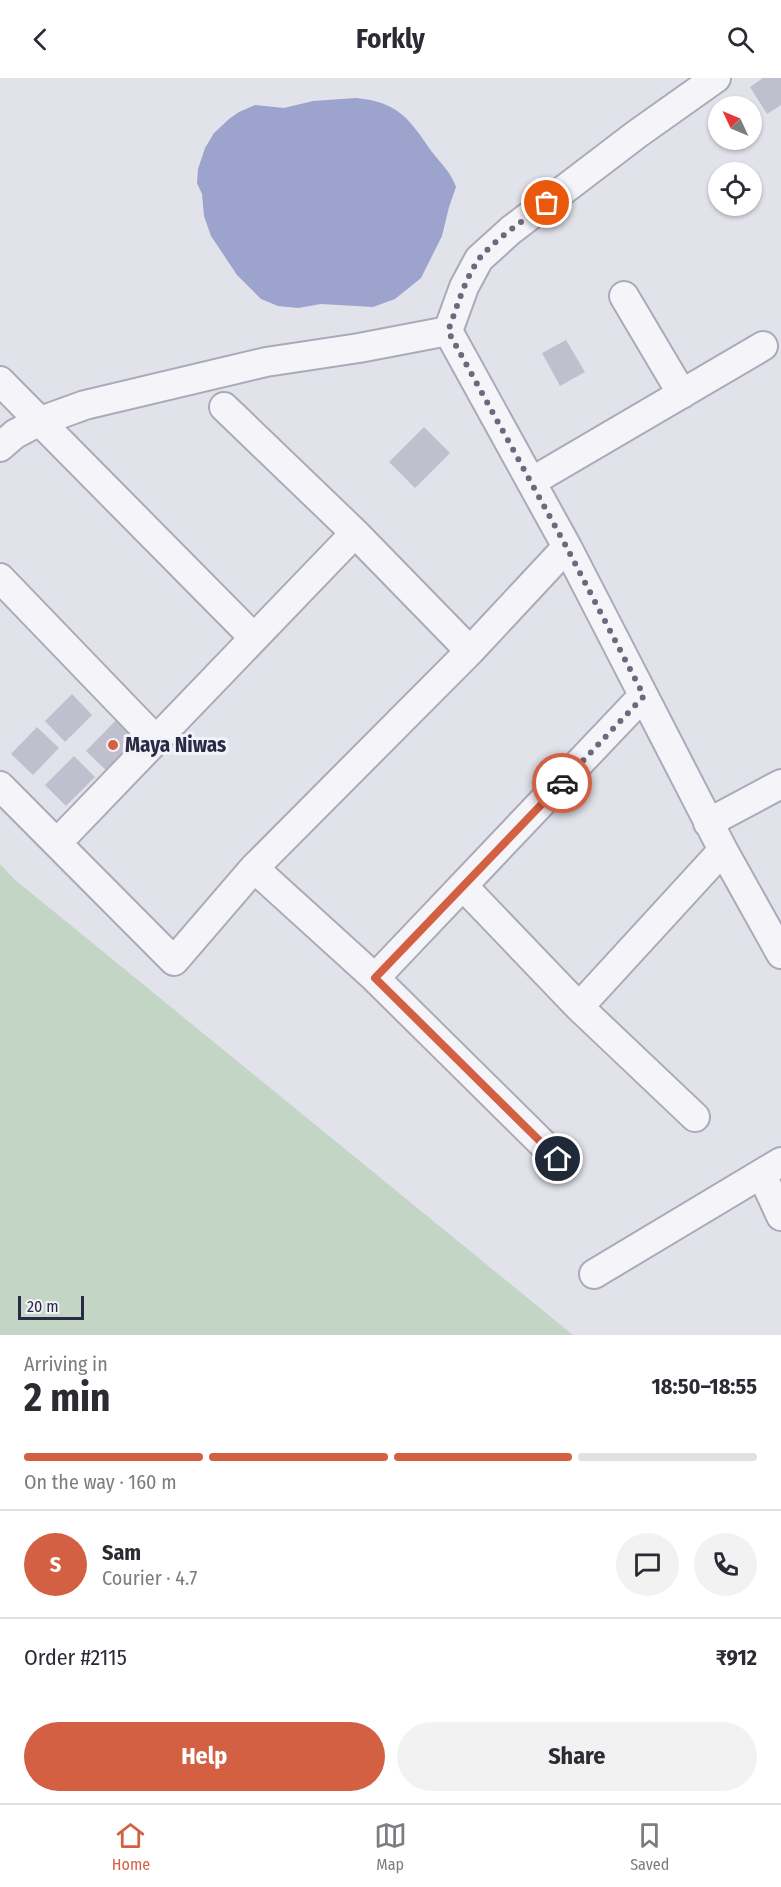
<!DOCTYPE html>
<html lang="en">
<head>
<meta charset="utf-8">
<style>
  :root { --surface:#fff; --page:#f2f2f3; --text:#2b2b33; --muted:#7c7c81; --line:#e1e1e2; --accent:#d46044 }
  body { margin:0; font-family:"Fira Sans Condensed",sans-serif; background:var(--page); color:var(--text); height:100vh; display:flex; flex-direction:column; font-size:22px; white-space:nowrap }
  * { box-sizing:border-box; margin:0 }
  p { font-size:20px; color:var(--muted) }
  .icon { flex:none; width:33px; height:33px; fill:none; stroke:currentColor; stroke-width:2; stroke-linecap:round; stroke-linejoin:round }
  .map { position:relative; height:1257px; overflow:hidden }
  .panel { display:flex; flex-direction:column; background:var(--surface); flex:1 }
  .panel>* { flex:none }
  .needle { width:39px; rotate:314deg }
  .buttons { position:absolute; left:708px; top:18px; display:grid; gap:12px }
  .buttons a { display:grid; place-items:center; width:54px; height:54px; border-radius:50%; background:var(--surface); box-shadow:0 2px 4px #0004; font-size:30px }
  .scale { position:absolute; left:18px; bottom:15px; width:66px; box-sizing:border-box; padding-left:6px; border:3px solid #292a44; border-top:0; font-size:16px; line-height:21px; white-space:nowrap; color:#292a44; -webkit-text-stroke:4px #f2f2f8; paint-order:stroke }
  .pin { position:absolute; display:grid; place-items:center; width:51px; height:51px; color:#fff; margin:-26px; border:3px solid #fff; border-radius:50%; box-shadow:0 2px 6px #0007 }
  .courier { position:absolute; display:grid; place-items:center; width:60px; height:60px; margin:-30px; border:4px solid #d46044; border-radius:50%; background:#fff; color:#222; box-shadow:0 2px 8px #0007 }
  .headline em { font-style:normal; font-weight:700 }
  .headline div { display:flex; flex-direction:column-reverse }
  .headline { display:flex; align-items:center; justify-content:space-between; height:102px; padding:0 24px }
  h1 { font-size:39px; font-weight:700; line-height:45px }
  .bar { display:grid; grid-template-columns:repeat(4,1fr); gap:9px 6px; align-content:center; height:72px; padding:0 24px }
  .bar i { height:8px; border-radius:4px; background:var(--line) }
  .bar .current { background:var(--accent) }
  .bar p { grid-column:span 4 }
  .line { display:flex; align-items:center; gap:15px; padding:0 24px; border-top:2px solid var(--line) }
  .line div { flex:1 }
  .round { display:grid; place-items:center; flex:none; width:63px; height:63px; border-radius:32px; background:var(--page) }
  .action { display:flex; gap:12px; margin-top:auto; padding:12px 24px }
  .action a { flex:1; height:69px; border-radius:36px; background:var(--accent); color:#fff; font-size:24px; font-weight:700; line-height:69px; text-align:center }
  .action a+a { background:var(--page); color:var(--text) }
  header { display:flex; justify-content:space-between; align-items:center; height:78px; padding:0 24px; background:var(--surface); font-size:27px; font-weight:700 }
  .tab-bar { display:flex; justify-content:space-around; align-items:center; height:84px; border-top:2px solid var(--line); background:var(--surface); font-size:16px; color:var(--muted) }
  .tab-bar a { display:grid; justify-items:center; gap:3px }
  .tab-bar .current { color:var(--accent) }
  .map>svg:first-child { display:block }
  .green { fill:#c3d5c5 }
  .water { fill:#9ca3cc }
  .building { fill:#bfbfce }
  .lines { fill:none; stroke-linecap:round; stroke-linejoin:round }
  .minor-casing { stroke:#aaabb9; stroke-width:32 }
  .minor { stroke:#f5f5f9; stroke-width:28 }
  .done { stroke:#6a6a7e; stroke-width:6; stroke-dasharray:0 10.8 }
  .route { stroke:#d46044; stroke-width:8 }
  .poi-dot { fill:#d46044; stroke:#f2f2f8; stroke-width:2 }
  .labels { text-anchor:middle; stroke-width:6; stroke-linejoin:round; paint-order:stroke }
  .poi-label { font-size:21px; font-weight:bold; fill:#292a44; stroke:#f2f2f8; text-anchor:start }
</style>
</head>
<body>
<header><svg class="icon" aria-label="back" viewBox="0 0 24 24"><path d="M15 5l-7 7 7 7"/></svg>Forkly<svg class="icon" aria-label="search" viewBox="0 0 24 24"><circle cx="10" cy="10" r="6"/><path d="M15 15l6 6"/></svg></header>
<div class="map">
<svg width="781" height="1257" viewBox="0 0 781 1257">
  <rect width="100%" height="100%" fill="#e2e2eb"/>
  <!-- green -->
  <path class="green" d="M0 786 14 801 573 1257H0Z"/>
  <!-- water -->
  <path class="water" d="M356 20C399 24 409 41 432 74 442 87 450 93 456 109L449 129 442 158 421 200 395 221 373 229 321 226 298 230 278 228 261 221 237 197 211 158 204 138 202 116 197 105 198 91 205 70 214 55 229 41 239 34 255 27 284 30 313 23Z"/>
  <!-- building -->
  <path class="building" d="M763 0H781V27L767 36 750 9Z
    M566 262 585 294 560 308 542 275Z
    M424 349 450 375 415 410 389 384Z
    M72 616 92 637 65 664 45 643Z
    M118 640 141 662 109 695 86 673Z
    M37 649 59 670 33 697 11 676Z
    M74 678 95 699 66 728 45 707Z"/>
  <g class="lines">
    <defs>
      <path id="minor" d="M716 0 637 56 511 152 479 181 464 209 448 253 567 469 723 772 781 876
        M624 218 682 316
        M0 303 254 560
        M224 329 355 455 470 573
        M0 369 15 356 38 344 85 327 266 284 359 270 448 253
        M531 404 763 268
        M0 500 156 662
        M0 708 174 883 254 790 470 573 567 469
        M708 745 781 706
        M57 765 355 455
        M254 790 375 900 643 618
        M464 809 579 929 695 1039
        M375 900 558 1081
        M579 929 723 772
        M762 1097 781 1138
        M594 1196 781 1084"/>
    </defs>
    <!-- minor casing -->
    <use href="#minor" class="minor-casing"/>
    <!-- minor -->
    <use href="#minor" class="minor"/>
  </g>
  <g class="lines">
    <!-- done -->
    <path class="done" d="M547 125C528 139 493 163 479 181 464 202 457 230 448 253L567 470 644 618 562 705"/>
    <!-- route -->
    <path class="route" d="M558 1081 375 900 562 705"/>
  </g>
  <!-- markers -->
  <circle class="poi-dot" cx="113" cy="667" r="6"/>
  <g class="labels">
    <!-- poi labels -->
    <g class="poi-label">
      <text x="125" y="674">Maya Niwas</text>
    </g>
  </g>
</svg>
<div class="buttons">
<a><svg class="needle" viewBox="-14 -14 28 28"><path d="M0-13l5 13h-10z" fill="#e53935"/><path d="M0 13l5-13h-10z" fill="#7c7c81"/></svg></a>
<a><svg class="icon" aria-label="locate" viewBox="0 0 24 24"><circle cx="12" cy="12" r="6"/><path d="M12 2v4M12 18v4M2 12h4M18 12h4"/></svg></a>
</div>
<div class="scale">20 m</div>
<div class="pin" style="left:547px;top:125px;background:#ea580c"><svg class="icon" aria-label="bag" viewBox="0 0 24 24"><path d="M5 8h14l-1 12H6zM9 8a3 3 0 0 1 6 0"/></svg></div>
<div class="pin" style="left:558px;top:1081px;background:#1f2937"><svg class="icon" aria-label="home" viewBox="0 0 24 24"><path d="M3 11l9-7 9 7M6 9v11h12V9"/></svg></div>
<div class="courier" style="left:562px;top:705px"><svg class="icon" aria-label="car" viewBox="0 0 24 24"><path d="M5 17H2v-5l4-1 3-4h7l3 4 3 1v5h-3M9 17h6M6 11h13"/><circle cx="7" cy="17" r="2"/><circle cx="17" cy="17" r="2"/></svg></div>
</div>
<section class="panel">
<div class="headline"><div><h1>2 min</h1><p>Arriving in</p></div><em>18:50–18:55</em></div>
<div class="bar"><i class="current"></i><i class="current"></i><i class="current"></i><i></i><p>On the way · 160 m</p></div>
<div class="line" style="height:108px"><b class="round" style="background:var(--accent);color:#fff">S</b><div><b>Sam</b><p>Courier · 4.7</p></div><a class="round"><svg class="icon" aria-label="chat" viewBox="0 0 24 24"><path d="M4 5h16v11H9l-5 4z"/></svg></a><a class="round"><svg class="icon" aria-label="phone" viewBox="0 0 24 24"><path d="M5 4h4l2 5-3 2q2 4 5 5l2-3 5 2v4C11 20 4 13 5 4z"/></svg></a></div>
<div class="line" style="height:78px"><div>Order #2115</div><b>₹912</b></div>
<div class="action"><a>Help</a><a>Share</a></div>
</section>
<nav class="tab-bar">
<a class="current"><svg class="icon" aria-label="home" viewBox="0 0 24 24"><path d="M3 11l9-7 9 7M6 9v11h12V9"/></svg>Home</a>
<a><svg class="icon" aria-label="map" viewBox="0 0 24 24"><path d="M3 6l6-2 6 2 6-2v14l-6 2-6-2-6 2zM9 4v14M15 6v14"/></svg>Map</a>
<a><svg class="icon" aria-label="saved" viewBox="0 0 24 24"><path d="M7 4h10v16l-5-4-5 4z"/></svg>Saved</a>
</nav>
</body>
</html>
